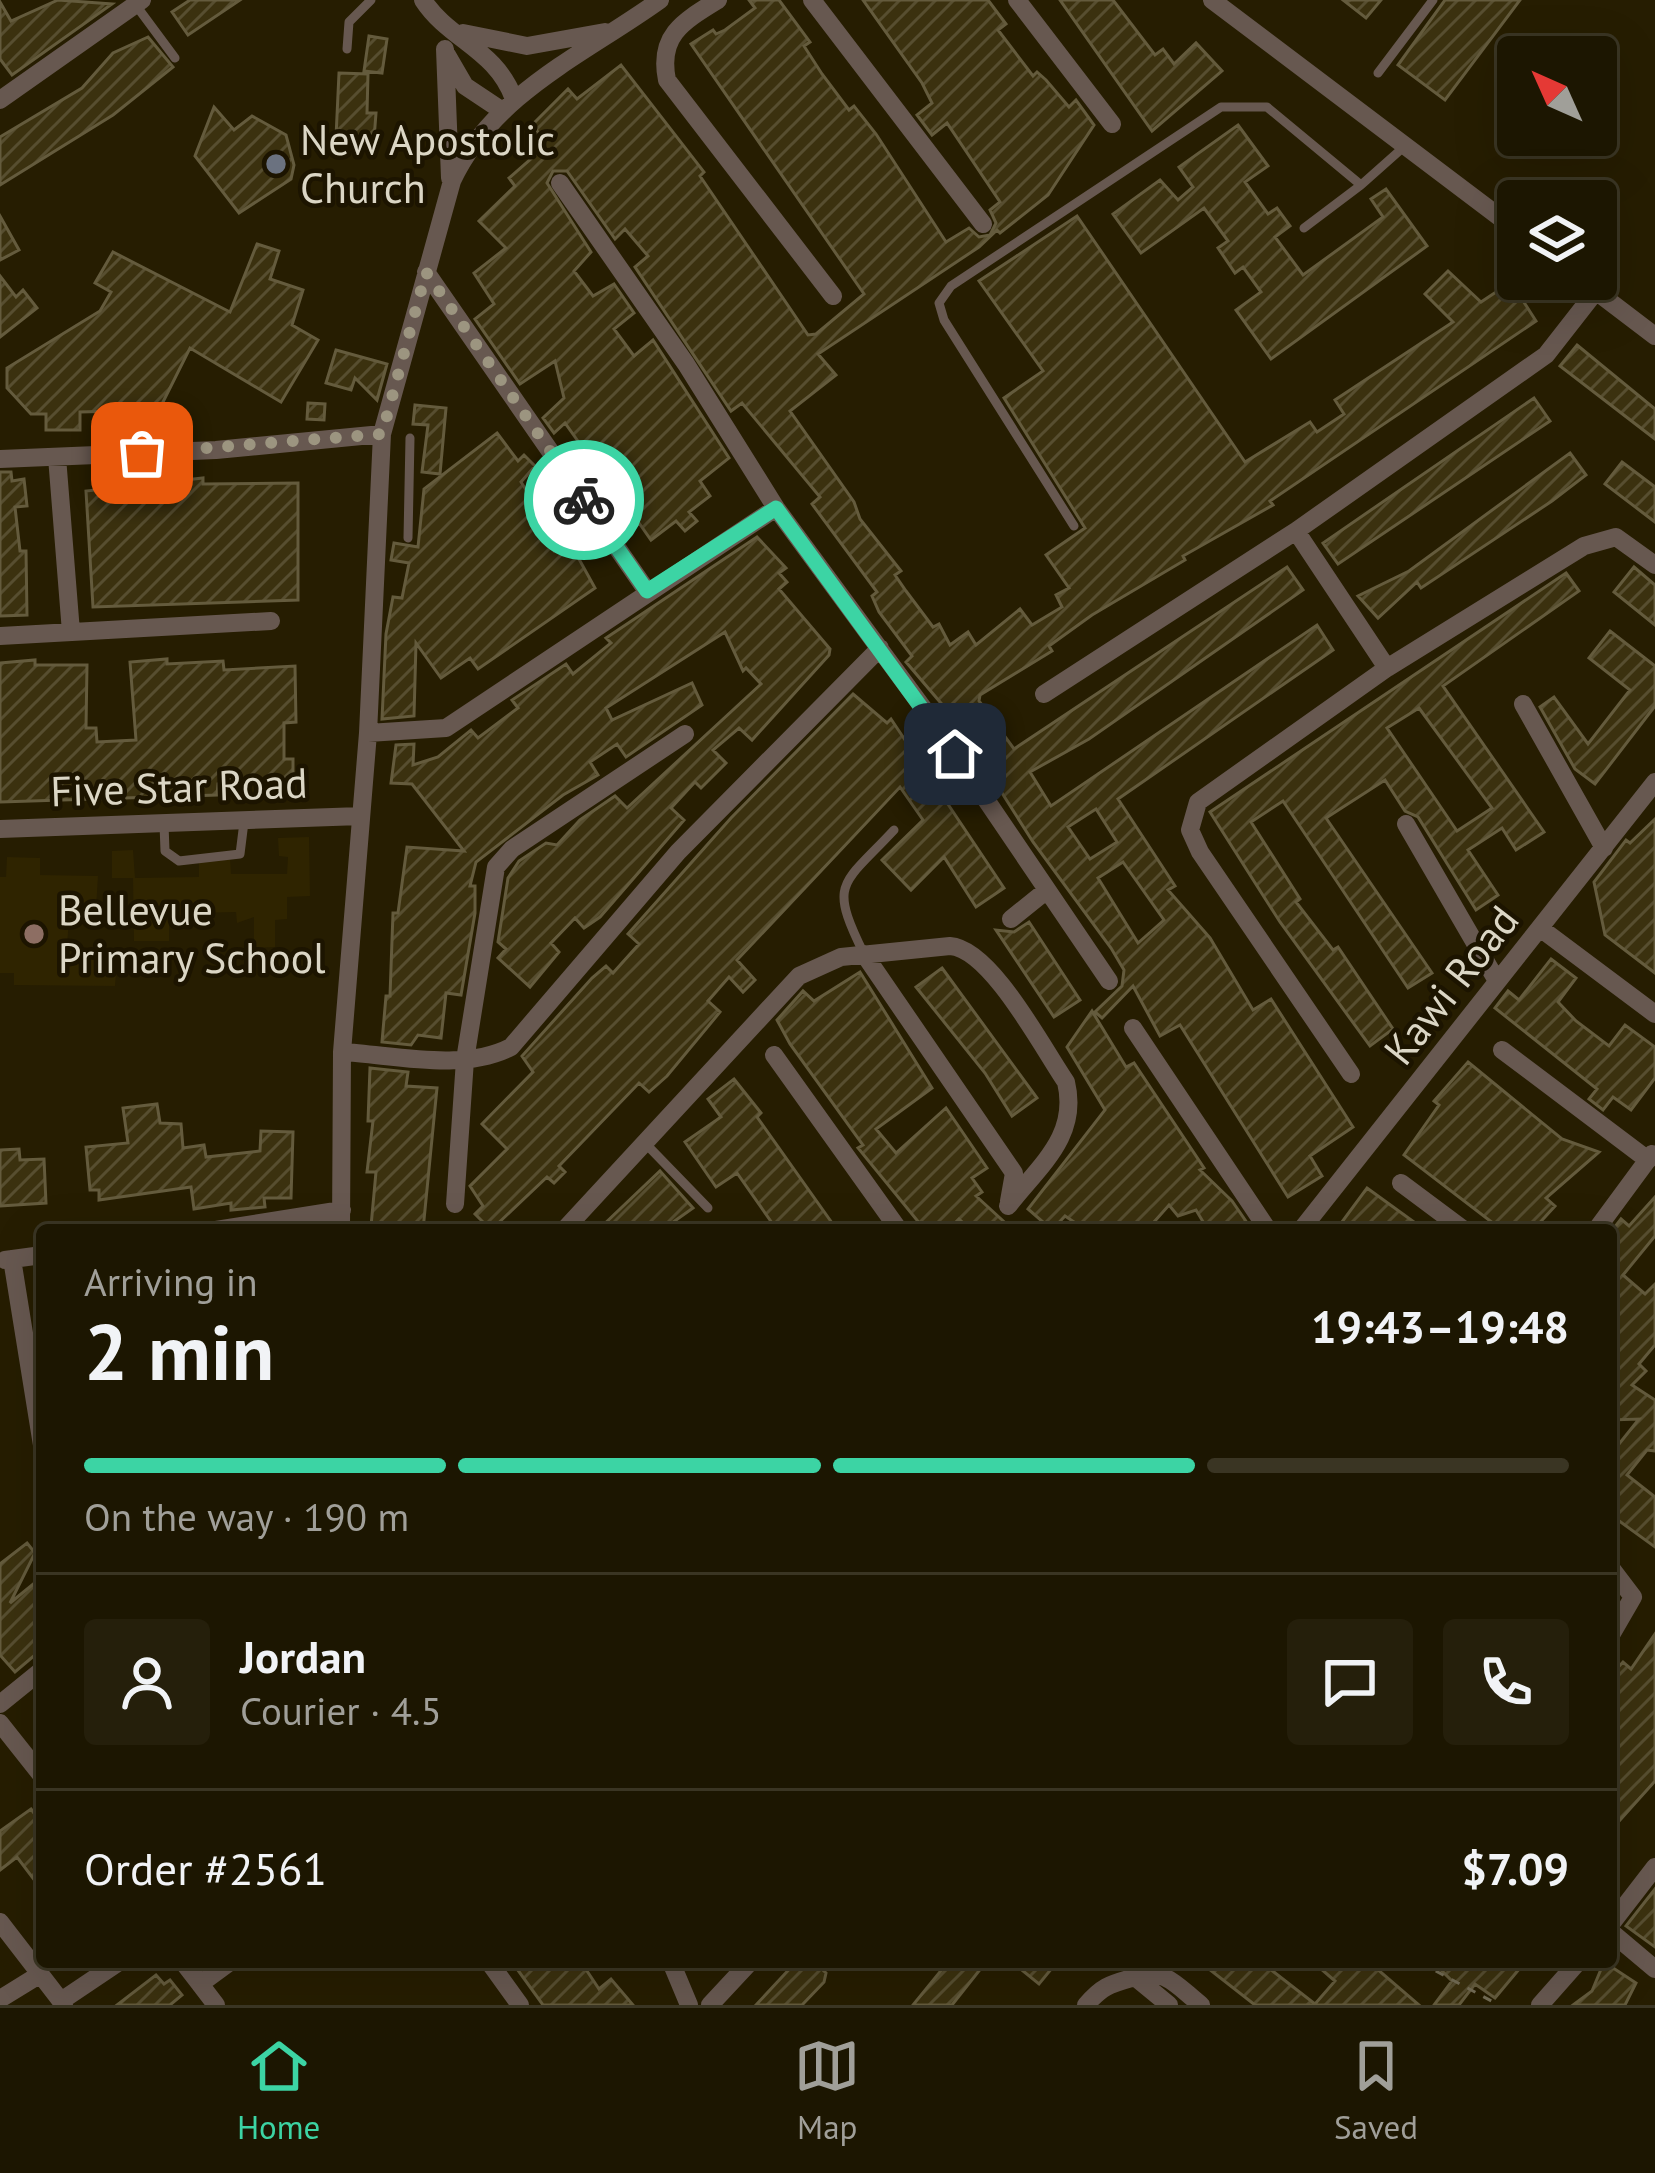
<!DOCTYPE html>
<html lang="en">
<head>
<meta charset="utf-8">
<style>
  :root { --surface:#1c1601; --page:#251f0b; --text:#f1f3f6; --muted:#a09f99; --line:#3a3523; --accent:#3cd4a4 }
  body { margin:0; font-family:"PT Sans",sans-serif; background:var(--page); color:var(--text); height:100vh; display:flex; flex-direction:column; font-size:45px; white-space:nowrap }
  * { box-sizing:border-box; margin:0 }
  p { font-size:39px; color:var(--muted) }
  .icon { flex:none; width:66px; height:66px; fill:none; stroke:currentColor; stroke-width:2; stroke-linecap:round; stroke-linejoin:round }
  .map { position:relative; flex:1; overflow:hidden }
  .details { position:absolute; left:36px; top:1224px; width:1581px; height:744px; display:flex; flex-direction:column; background:var(--surface); border-radius:12px; box-shadow:0 12px 48px #0002,0 0 0 3px var(--line) }
  .details>* { flex:none }
  .needle { width:78px; rotate:315deg }
  .tools { position:absolute; left:1497px; top:36px; display:grid; gap:24px }
  .tools a { display:grid; place-items:center; width:120px; height:120px; border-radius:12px; background:var(--surface); box-shadow:0 12px 48px #0002,0 0 0 3px var(--line); font-size:60px }
  .pin { position:absolute; display:grid; place-items:center; width:102px; height:102px; color:#fff; margin:-51px; border-radius:24px; box-shadow:0 6px 18px #0006 }
  .courier { position:absolute; display:grid; place-items:center; width:120px; height:120px; margin:-60px; border:9px solid #3cd4a4; border-radius:50%; background:#fff; color:#222; box-shadow:0 3px 15px #0007 }
  .summary em { font-style:normal; font-weight:800 }
  .summary div { display:flex; flex-direction:column-reverse }
  .summary { display:flex; align-items:center; justify-content:space-between; height:204px; padding:0 48px }
  h1 { font-size:78px; font-weight:800; line-height:90px }
  .bar { display:grid; grid-template-columns:repeat(4,1fr); gap:18px 12px; align-content:center; height:144px; padding:0 48px }
  .bar i { height:15px; border-radius:9px; background:var(--line) }
  .bar .selected { background:var(--accent) }
  .bar p { grid-column:span 4 }
  .line { display:flex; align-items:center; gap:30px; padding:0 48px; border-top:3px solid var(--line) }
  .line div { flex:1 }
  .round { display:grid; place-items:center; flex:none; width:126px; height:126px; border-radius:12px; background:var(--page) }
  .tabs { display:flex; justify-content:space-around; align-items:center; height:168px; border-top:3px solid var(--line); background:var(--surface); font-size:33px; color:var(--muted) }
  .tabs a { display:grid; justify-items:center; gap:6px }
  .tabs .selected { color:var(--accent) }
  .map>svg:first-child { display:block }
  .built { fill:#2f2400 }
  .building { fill:url(#building-hatch); stroke:#645b3d; stroke-width:3; fill-rule:evenodd }
  .lines { fill:none; stroke-linecap:round; stroke-linejoin:round }
  .path { stroke:#736c55; stroke-width:3; stroke-dasharray:9 9; stroke-linecap:butt }
  .lane { stroke:#675850; stroke-width:9 }
  .street { stroke:#675850; stroke-width:18 }
  .done { stroke:#9c9580; stroke-width:12; stroke-dasharray:0 21.6 }
  .route { stroke:#3cd4a4; stroke-width:15 }
  .worship-dot { fill:#6b7280; stroke:#1c1400; stroke-width:4.5 }
  .education-dot { fill:#8d6e63; stroke:#1c1400; stroke-width:4.5 }
  .labels { text-anchor:middle; stroke-width:9; stroke-linejoin:round; paint-order:stroke }
  .poi-label { font-size:42px; fill:#dbd6c5; stroke:#1c1400; text-anchor:start }
  .street-label { font-size:42px; fill:#dbd6c5; stroke:#1c1400 }
</style>
</head>
<body>
<div class="map">
<svg width="1655" height="2005" viewBox="0 0 1655 2005">
  <defs>
    <pattern id="building-hatch" width="6" height="6" patternUnits="userSpaceOnUse" patternTransform="scale(3)"><rect width="6" height="6" fill="#3b310f"/><path d="M-1 1l2-2M0 6l6-6M5 7l2-2" fill="none" stroke="#574e30"/></pattern>
  </defs>
  <rect width="100%" height="100%" fill="#261d01"/>
  <!-- built -->
  <path class="built" d="M309 837 310 896 287 897V919L275 920V947L254 948V917L237 923 236 912 194 913 193 925H186L185 915 169 916V941H134L133 878H112V851L133 850 135 878 199 877V859L230 858 231 874H287L288 857 279 856 278 838Z
    M7 857 40 858V875L98 876 96 909 70 908 66 957 117 962 115 986 14 985V973H0V877H6Z"/>
  <!-- building -->
  <path class="building" d="M58 0 112 4 12 75 0 59V2L11 21Z
    M190 0H240L188 35 172 12Z
    M749 0H779L810 42 804 46 822 74 849 110 854 106 876 134 946 242 969 228 979 237 990 235 996 223 990 210 1000 202 947 123 932 135 917 115 932 103 922 83 863 0H988L1006 24 998 30 1033 76 1037 72 1046 80 1069 107 1076 100 1094 125 1048 195 1000 233 997 230 979 247 818 354 836 375 790 411 854 502 860 519 901 571 895 575 906 591 933 627 939 624 950 645 968 632 976 645 1020 609 1032 625 1062 607 1056 595 1069 588 1046 555 1085 528 1004 398 1043 371 979 281 1077 216 1245 462 1310 422 1317 432 1344 414 1335 400 1453 322 1425 294 1448 271 1481 302 1511 282 1536 321 1270 501 1273 505 1183 556 1185 560 1092 615 1049 646 1052 651 980 695 979 701 1014 749 1287 567 1303 590 1089 739 1030 772 1051 806 1317 625 1333 650 1118 799 1175 886 1168 890 1210 938 1253 1010 1271 999 1353 1127 1310 1156 1322 1176 1288 1197 1180 1025 1160 1036 1133 986 1102 1018 1095 1012 1122 986 1124 970 1111 948 1033 842 957 722 906 662 912 656 879 612 872 596 877 592 812 504 820 497 742 403 731 411 635 267 648 256 625 229 615 239 567 171H553L547 183 591 252 574 271 593 296 614 284 634 313 614 329 634 356 653 340 729 458 700 481 710 496 689 512 697 521 685 531 676 521 651 540 639 523 625 536 614 520 629 506 605 474 591 486 580 471 592 461 565 423 554 433 543 418 564 398 555 361 520 384 475 319 494 304 474 273 506 248 479 221 515 186 509 178 540 151 529 140 538 132 532 125 568 89 577 99 621 65 704 172 700 176 808 335 816 334 864 294 691 44 713 30 716 34 725 30 755 8ZM1096 809 1117 842 1090 859 1068 827ZM1123 862 1164 920 1138 943 1098 878Z
    M1060 0H1113L1155 55 1163 49 1174 64 1196 43 1222 71 1152 131Z
    M1343 0H1381L1366 18Z
    M1445 0H1520L1445 100 1398 65Z
    M369 36 387 39 382 73 364 71Z
    M148 37 173 67 113 115 0 185V137L82 88 113 53Z
    M339 73 368 74 367 113H376L374 139 336 137Z
    M214 107 234 130 252 116 286 135 294 165 291 179 239 213 195 156Z
    M1238 125 1268 166 1245 182 1268 214 1277 208 1290 226 1275 237 1303 275 1383 217 1371 199 1386 189 1427 246 1271 359 1236 310 1261 292 1243 267 1235 273 1218 248 1228 241 1204 208 1141 253 1113 214 1160 180 1178 200 1193 187 1179 167Z
    M0 216 19 250 0 260Z
    M257 244 279 251 270 279 303 290 292 325 318 340 281 402 190 348 159 410 80 412V430H46V414H31L7 388V368L100 311 111 292 95 283 113 252 230 312Z
    M0 276 16 297 23 290 37 308 0 337Z
    M1577 345 1655 409V439L1560 366Z
    M336 350 387 364 377 400 355 378 351 390 326 383Z
    M1534 398 1550 421 1338 564 1323 543Z
    M308 403 325 404 324 420 307 419Z
    M415 405 446 408 440 474 422 472 428 425 413 424Z
    M497 433 518 461 524 455 535 466 521 482 542 515 533 521 554 551 569 541 595 588 478 669 470 658 441 678 416 643 414 716 382 719 386 634 393 597 402 598 409 563 391 560 394 543 418 547 424 489Z
    M1570 453 1586 475 1552 501 1421 588 1417 582 1378 618 1358 596 1409 571Z
    M1622 462 1655 487V522L1605 484Z
    M0 472H11L12 481 24 479 27 506 15 507 20 551H26L27 615 0 616Z
    M203 478V484L298 483V600L93 607 86 491Z
    M757 537 786 568 779 573 787 582 779 589 830 649 829 655 752 740 739 728 713 750 726 763 701 788 695 782 671 808 684 820 600 917 584 928 575 918 551 943 559 952 530 987 498 958 506 949 498 942 508 878 519 861 546 843 557 845 580 820 615 796 627 808 761 684 746 668 743 671 725 632 606 708 612 720 692 683 702 705 626 757 617 744 590 762 598 775 563 795 476 862 470 886H475V913L461 995 446 993 441 1038 418 1035 411 1045 382 1042 386 996H390L393 913H398L407 847 464 851 412 784 391 783 396 745 414 744 413 765 438 757 471 730 478 738 518 708 512 700 566 664 573 674 611 643 606 638Z
    M1634 567 1655 585V625L1614 592Z
    M1566 573 1579 591 1443 686 1544 832 1516 850 1502 828 1468 850 1498 895 1476 910 1418 817 1405 811 1385 780 1326 818 1432 973 1408 988 1283 801 1251 822 1300 899 1296 902 1333 950 1338 947 1393 1029 1370 1046 1280 922 1210 812ZM1419 708 1492 808 1457 831 1387 728Z
    M1610 631 1655 666V706L1595 784 1575 769 1540 707 1554 697 1588 744 1630 690 1589 658Z
    M167 659V664L223 661 224 670 295 666 296 722 284 723V759H293V778L218 784 217 795 0 802V663L35 660V665H87L86 728H96L97 742 136 740 130 662Z
    M853 694 887 723 891 719 1004 888 976 907 944 857 911 890 882 860 923 820 900 787 737 960 755 980 743 992 729 977 708 1001 720 1012 667 1076 649 1092 639 1083 559 1166 565 1172 554 1183 547 1177 491 1230 475 1214 483 1206 470 1186 507 1149 482 1124 533 1072 522 1056 592 978 606 966 613 973 639 944 628 934 731 818Z
    M1655 819V973L1605 935 1594 882 1626 840 1630 843Z
    M1029 922 1080 1000 1054 1017 996 930 1014 932Z
    M1551 959 1576 978 1558 1002 1576 1021 1609 1046 1625 1025 1655 1047V1078L1631 1110 1613 1097 1603 1110 1589 1099 1597 1089 1495 1008 1508 991 1519 1000Z
    M942 968 1037 1098 1012 1116 985 1073 916 987Z
    M860 972 932 1088 876 1129 896 1153 946 1108 987 1168 972 1178 982 1192 976 1196 1013 1230H971L959 1219 948 1230H925L858 1148 863 1145 790 1044 777 1020 803 991 814 1001Z
    M1092 1011 1126 1067 1134 1063 1204 1168 1200 1170 1232 1201 1252 1230H1208L1196 1210 1178 1216 1169 1205 1147 1230H1086L1065 1216 1052 1230 1028 1209 1105 1110 1067 1047Z
    M1468 1062 1562 1139 1599 1152 1546 1198 1555 1206 1533 1230H1502L1404 1155 1439 1105 1434 1101Z
    M370 1068 408 1072 406 1086 437 1088 423 1230 371 1226 376 1172H367L373 1121H368Z
    M734 1079 761 1113 757 1117 837 1230H777L737 1173 716 1187 685 1142 721 1117 708 1099Z
    M157 1104 160 1123 181 1124 183 1148 204 1145 206 1157 260 1151 261 1131 293 1132 291 1198H264L265 1207 231 1210V1203L194 1209 191 1187 99 1200V1190H90L86 1147 128 1143 123 1108Z
    M19 1149 20 1160 44 1159 46 1203 0 1206V1150Z
    M660 1171 693 1208 662 1230H598Z
    M1367 1188 1425 1230H1336Z
    M1655 1197V1236L1623 1275 1645 1294 1655 1284V1345L1639 1364 1646 1371 1632 1385 1655 1400V1451L1647 1450 1627 1475 1655 1497V1547L1611 1515V1454L1639 1419 1611 1420V1232L1621 1219 1629 1226Z
    M27 1543 35 1553 10 1603 42 1577V1649L15 1672 0 1655V1564Z
    M1655 1634V1781L1611 1830V1675L1623 1662 1631 1669Z
    M31 1809 42 1824V1890L17 1857 0 1870V1831Z
    M1655 1889V1947L1626 1926Z
    M512 1962H581L599 1989 611 1979 633 2005H543Z
    M796 1962H814L826 1973 824 1982 802 2005H756Z
    M948 1962H986L952 2005H913Z
    M1012 1962H1057L1039 1984Z
    M1200 1962H1261L1315 2004 1335 1981 1313 1962H1369L1419 2005H1255Z
    M1433 1962H1525L1495 1998 1475 1984 1459 2005H1434L1452 1981Z
    M1604 1962 1636 1983 1625 2005H1573L1592 1991Z
    M156 1975 164 1984 170 1980 182 1995 170 2005H117Z"/>
  <g class="lines">
    <!-- path -->
    <path class="path" d="M1402 1962H1419L1499 2005"/>
    <!-- lane -->
    <path class="lane" d="M135 4 175 58
      M347 49 349 22 371 0
      M1378 73 1433 0
      M1304 228 1361 185
      M1074 526 944 320 939 303 951 286 1221 107H1267L1361 185 1406 145
      M408 538 410 438
      M164 824 165 851 179 861 240 854 244 822
      M864 954C828 881 842 886 894 830
      M644 1142 708 1208"/>
    <!-- street -->
    <path class="street" d="M423 0C449 40 496 49 514 99
      M718 0C682 22 658 36 667 80L833 296
      M812 0 983 224
      M1017 0 1112 124
      M1212 0 1518 231
      M463 33 527 46 605 32
      M445 49 450 178
      M447 55 465 86 501 110
      M0 100 142 0
      M560 183 686 364 776 508 932 720 1109 981
      M426 272 647 591
      M1580 279 1655 336
      M57 457 71 632
      M0 459 216 450 382 434
      M1296 531 1387 668
      M0 636 271 621
      M1044 694 1296 531 1546 355 1596 291
      M1523 704 1604 848
      M368 733 446 728 776 508
      M1406 824 1497 981
      M0 829 361 816
      M1011 919 1047 890
      M1540 928 1655 1014
      M864 954 1014 1173 1009 1201
      M1133 1028 1268 1230
      M1502 1050 1648 1160
      M342 1052C395 1055 463 1072 511 1047L678 852 880 648
      M774 1055 899 1230
      M1351 1074 1200 852 1190 830 1198 802 1387 668 1584 546 1616 537 1655 565
      M1401 1183 1464 1230
      M455 1204 465 1060 496 867 512 849 685 734
      M216 1230 342 1210
      M341 1230 342 1052 368 733 382 434 452 181C493 93 585 54 660 0
      M564 1230 799 976 841 957 950 946C991 949 1042 1047 1066 1082 1079 1136 1040 1165 1008 1206
      M1301 1230 1655 782
      M1596 1230 1652 1154
      M12 1259 42 1445
      M5 1260 42 1255
      M1611 1568 1633 1597 1611 1635
      M0 1704 42 1670
      M0 1723 42 1776
      M0 1922 64 2005
      M1611 1924 1655 1867
      M1611 1932 1655 1969
      M183 1962 200 1984 230 1962
      M489 1962 520 2005
      M671 1962 689 2005
      M1135 1977 1169 2005
      M200 1984 216 2005
      M0 1999 39 1975
      M61 2001 119 1962
      M710 2005 750 1962
      M1086 2005C1103 1985 1111 1984 1135 1977 1165 1967 1177 1986 1201 2005
      M1540 2005 1578 1962"/>
  </g>
  <g class="lines">
    <!-- done -->
    <path class="done" d="M142 453 382 434 426 272 584 500"/>
    <!-- route -->
    <path class="route" d="M584 500 647 591 776 508 955 754"/>
  </g>
  <!-- markers -->
  <circle class="worship-dot" cx="276" cy="164" r="12"/>
  <circle class="education-dot" cx="34" cy="934" r="12"/>
  <g class="labels">
    <!-- poi labels -->
    <g class="poi-label">
      <text x="300" y="155">New Apostolic<tspan x="300" dy="48">Church</tspan></text>
      <text x="58" y="925">Bellevue<tspan x="58" dy="48">Primary School</tspan></text>
    </g>
    <!-- street labels -->
    <g class="street-label">
      <text transform="translate(179 787) rotate(-2)" y="15">Five Star Road</text>
      <text transform="translate(1451 985) rotate(-52)" y="15">Kawi Road</text>
    </g>
  </g>
</svg>
<div class="tools">
<a><svg class="needle" viewBox="-14 -14 28 28"><path d="M0-13l5 13h-10z" fill="#e53935"/><path d="M0 13l5-13h-10z" fill="#a09f99"/></svg></a>
<a><svg class="icon" aria-label="layers" viewBox="0 0 24 24"><path d="M12 4l9 5-9 5-9-5zM3 14l9 5 9-5"/></svg></a>
</div>
<div class="pin" style="left:142px;top:453px;background:#ea580c"><svg class="icon" aria-label="bag" viewBox="0 0 24 24"><path d="M5 8h14l-1 12H6zM9 8a3 3 0 0 1 6 0"/></svg></div>
<div class="pin" style="left:955px;top:754px;background:#1f2937"><svg class="icon" aria-label="home" viewBox="0 0 24 24"><path d="M3 11l9-7 9 7M6 9v11h12V9"/></svg></div>
<div class="courier" style="left:584px;top:500px"><svg class="icon" aria-label="bike" viewBox="0 0 24 24"><circle cx="6" cy="16" r="4"/><circle cx="18" cy="16" r="4"/><path d="M6 16l4-8h5l3 8M10 8l3 8H6M13 5h3"/></svg></div>
<section class="details">
<div class="summary"><div><h1>2 min</h1><p>Arriving in</p></div><em>19:43–19:48</em></div>
<div class="bar"><i class="selected"></i><i class="selected"></i><i class="selected"></i><i></i><p>On the way · 190 m</p></div>
<div class="line" style="height:216px"><a class="round"><svg class="icon" aria-label="person" viewBox="0 0 24 24"><circle cx="12" cy="8" r="4"/><path d="M4 21q1-7 8-7t8 7"/></svg></a><div><b>Jordan</b><p>Courier · 4.5</p></div><a class="round"><svg class="icon" aria-label="chat" viewBox="0 0 24 24"><path d="M4 5h16v11H9l-5 4z"/></svg></a><a class="round"><svg class="icon" aria-label="phone" viewBox="0 0 24 24"><path d="M5 4h4l2 5-3 2q2 4 5 5l2-3 5 2v4C11 20 4 13 5 4z"/></svg></a></div>
<div class="line" style="height:156px"><div>Order #2561</div><b>$7.09</b></div>
</section>
</div>
<nav class="tabs">
<a class="selected"><svg class="icon" aria-label="home" viewBox="0 0 24 24"><path d="M3 11l9-7 9 7M6 9v11h12V9"/></svg>Home</a>
<a><svg class="icon" aria-label="map" viewBox="0 0 24 24"><path d="M3 6l6-2 6 2 6-2v14l-6 2-6-2-6 2zM9 4v14M15 6v14"/></svg>Map</a>
<a><svg class="icon" aria-label="saved" viewBox="0 0 24 24"><path d="M7 4h10v16l-5-4-5 4z"/></svg>Saved</a>
</nav>
</body>
</html>
